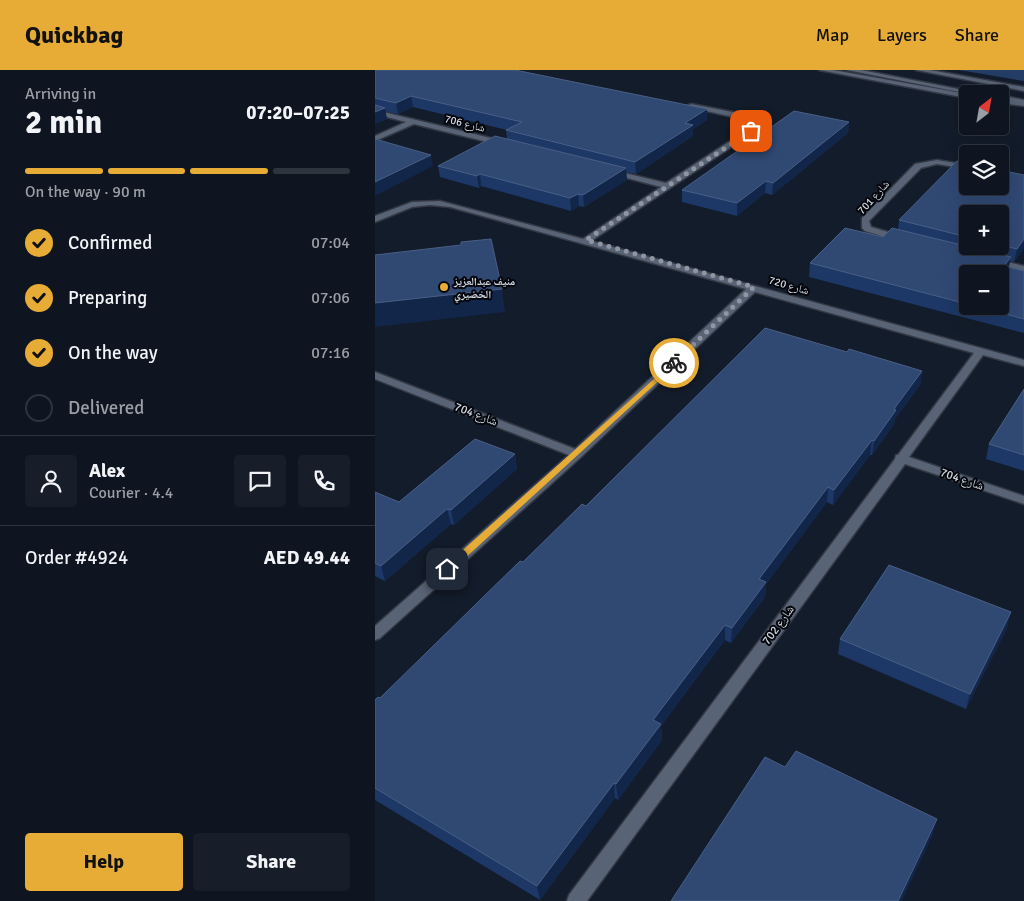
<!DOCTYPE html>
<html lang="en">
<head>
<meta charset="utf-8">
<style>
  :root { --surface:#0e1520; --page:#171e29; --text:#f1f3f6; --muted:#9b9fa5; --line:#2e343e; --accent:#e7ac36 }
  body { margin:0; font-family:Signika,"Noto Naskh Arabic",sans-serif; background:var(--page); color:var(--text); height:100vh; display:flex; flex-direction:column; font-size:19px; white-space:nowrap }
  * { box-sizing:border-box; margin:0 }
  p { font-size:16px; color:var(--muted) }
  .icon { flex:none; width:28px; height:28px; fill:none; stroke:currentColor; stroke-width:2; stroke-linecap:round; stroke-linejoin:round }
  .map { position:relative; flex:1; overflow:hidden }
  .details { display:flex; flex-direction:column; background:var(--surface); width:375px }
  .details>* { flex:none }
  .needle { width:32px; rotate:31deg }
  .buttons { position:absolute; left:584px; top:15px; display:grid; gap:10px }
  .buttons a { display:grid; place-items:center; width:50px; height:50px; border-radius:5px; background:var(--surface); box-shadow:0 5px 20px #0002,0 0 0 1px var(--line); font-size:25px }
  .pin { position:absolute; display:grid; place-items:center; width:42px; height:42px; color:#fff; margin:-21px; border-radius:10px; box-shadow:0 2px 8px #0006 }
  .courier { position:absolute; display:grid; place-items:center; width:50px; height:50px; margin:-25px; border:4px solid #e7ac36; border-radius:50%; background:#fff; color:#222; box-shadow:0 1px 6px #0007 }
  .overview em { font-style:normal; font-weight:700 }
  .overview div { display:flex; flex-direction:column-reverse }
  .overview { display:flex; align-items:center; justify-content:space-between; height:85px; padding:0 25px }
  h1 { font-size:32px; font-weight:700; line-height:38px }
  .bar { display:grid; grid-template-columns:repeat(4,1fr); gap:8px 5px; align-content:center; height:60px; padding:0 25px }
  .bar i { height:6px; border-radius:4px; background:var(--line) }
  .bar .selected { background:var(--accent) }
  .bar p { grid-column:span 4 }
  .line { display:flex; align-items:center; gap:12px; padding:0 25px; border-top:1px solid var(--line) }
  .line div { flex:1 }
  .round { display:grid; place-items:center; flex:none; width:52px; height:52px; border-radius:5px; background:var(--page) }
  ol { padding:0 25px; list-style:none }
  li { display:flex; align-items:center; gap:15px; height:55px }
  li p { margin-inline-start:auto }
  li .icon { padding:5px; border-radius:50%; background:var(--accent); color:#111; stroke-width:4 }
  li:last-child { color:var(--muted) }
  li i { width:28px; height:28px; border:2px solid var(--line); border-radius:50% }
  .cta { display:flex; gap:10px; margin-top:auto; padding:10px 25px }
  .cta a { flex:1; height:58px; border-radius:5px; background:var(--accent); color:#111; font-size:20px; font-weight:700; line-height:58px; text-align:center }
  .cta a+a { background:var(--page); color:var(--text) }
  header { display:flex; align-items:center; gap:30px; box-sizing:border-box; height:70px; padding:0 25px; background:var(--accent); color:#111 }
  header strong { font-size:24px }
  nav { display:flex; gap:28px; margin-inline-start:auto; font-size:18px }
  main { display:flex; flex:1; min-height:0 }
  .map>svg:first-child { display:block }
  .green { fill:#243d67 }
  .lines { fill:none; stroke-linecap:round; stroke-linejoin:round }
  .street-casing { stroke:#333844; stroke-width:3 }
  .secondary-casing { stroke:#333844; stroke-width:3 }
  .street { fill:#586375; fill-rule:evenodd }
  .secondary { fill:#586375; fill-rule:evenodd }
  .wall { fill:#1d3866; fill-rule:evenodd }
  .shaded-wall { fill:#112649 }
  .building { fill:#304973; stroke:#495f85 }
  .route { fill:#e7ac36 }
  .done { stroke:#8e96a1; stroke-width:5; stroke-dasharray:0 9 }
  .poi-dot { fill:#e7ac36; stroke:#04060c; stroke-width:2 }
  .labels { text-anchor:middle; stroke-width:4; stroke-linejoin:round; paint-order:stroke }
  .far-street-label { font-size:11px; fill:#d0d7e1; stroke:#04060c }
  .far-poi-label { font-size:11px; font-weight:bold; fill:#d0d7e1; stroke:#04060c; text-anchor:start }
  .street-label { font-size:12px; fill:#d0d7e1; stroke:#04060c }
</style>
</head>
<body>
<header>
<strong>Quickbag</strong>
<nav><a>Map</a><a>Layers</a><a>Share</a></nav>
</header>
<main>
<section class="details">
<div class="overview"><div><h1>2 min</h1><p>Arriving in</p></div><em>07:20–07:25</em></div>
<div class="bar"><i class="selected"></i><i class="selected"></i><i class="selected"></i><i></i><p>On the way · 90 m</p></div>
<ol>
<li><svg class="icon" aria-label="check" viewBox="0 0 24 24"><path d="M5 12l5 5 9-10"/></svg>Confirmed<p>07:04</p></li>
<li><svg class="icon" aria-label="check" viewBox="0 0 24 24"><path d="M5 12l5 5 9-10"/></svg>Preparing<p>07:06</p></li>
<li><svg class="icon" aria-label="check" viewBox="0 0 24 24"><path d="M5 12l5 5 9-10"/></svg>On the way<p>07:16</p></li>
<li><i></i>Delivered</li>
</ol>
<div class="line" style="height:90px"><a class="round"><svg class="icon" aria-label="person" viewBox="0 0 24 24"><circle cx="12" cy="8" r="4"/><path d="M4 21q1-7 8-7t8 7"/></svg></a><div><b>Alex</b><p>Courier · 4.4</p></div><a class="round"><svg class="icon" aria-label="chat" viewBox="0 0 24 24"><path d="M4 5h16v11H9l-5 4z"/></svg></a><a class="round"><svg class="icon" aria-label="phone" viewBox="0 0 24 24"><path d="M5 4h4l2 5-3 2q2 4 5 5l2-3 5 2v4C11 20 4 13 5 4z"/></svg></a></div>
<div class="line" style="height:65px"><div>Order #4924</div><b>AED 49.44</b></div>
<div class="cta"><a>Help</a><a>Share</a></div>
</section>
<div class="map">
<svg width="649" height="831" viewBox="0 0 649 831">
  <rect width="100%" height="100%" fill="#131c2a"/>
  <!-- green -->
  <path class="green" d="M584 0H649V11Z"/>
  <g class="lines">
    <defs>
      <path id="street" d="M444 0H458L592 24V28Z
        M625 29 649 32V36L625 33Z
        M316 34 363 43 377 50 380 61 216 171 649 290V296L608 285 534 387 649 426V434L530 394 212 831H192L194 825 520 389 521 385H523L599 283 380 222 206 387 5 568 0 570V556L194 385 0 309V302L200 379 371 219 75 137 55 135 37 137 0 152V146L37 132 65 131 208 169 286 117 233 103V99L291 113 372 60 371 53 358 47 314 37 312 36Z
        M0 40 132 72 133 74 129 76 39 54 0 71V66L31 52 0 44Z
        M562 90 592 95V99L562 94 546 98 494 151 496 157 530 167V171H524L490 161 487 158V148L540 94Z
        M617 188 649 196V202L614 193 612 191Z"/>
      <path id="secondary" d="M472 0H486L609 24H594Z
        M541 0H555L649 17V21Z
        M625 25 649 30V34L625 29Z"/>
    </defs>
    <!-- street casing -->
    <use href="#street" class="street-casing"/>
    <!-- secondary casing -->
    <use href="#secondary" class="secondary-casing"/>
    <!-- street -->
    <use href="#street" class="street"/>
    <!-- secondary -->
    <use href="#secondary" class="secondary"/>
  </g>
  <!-- wall -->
  <path class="wall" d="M0 0 332 39V50L318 59V66L261 104 251 102 252 110 209 137 204 136 196 141 106 116 104 118 65 107 63 96 132 69 131 60H132L38 37 23 44 10 41 12 49 0 54Z
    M474 52 473 63 397 125 390 123 362 146 307 132V120Z
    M649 105V178L639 192 635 191 634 197 649 201V263L434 207 435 193 508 167 523 159 524 150ZM592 144H625V176H592ZM592 204 625 236H592Z
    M472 282 547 301 545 315 520 349 519 354 497 385H495L458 435 452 432 391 514 390 527 356 573 350 570 286 656 287 670 243 730 240 728 165 830 0 730V630L5 628 148 492 211 436Z
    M649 319V401L611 389 614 374Z
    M140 384 142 399 79 455 76 454 10 511 0 506V422L24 432Z
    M632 558 591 639 463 584 465 569Z"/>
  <!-- shaded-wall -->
  <path class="shaded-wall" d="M36 26 38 37 23 44 21 33Z
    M10 38 12 49 0 54V42Z
    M332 39V50L318 59V66L261 104 260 92 310 53Z
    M474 52 473 63 397 125 398 113Z
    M56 85 58 96 0 126V112Z
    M251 98 252 110 209 137 208 125Z
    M105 104 106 116 104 118 102 106Z
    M391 111 390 123 362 146V133Z
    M203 124 204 136 196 141 195 128Z
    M649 169V178L639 192 642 179Z
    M636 187 633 200 629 196Z
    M127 219 130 242 0 257V233Z
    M547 301 545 315 520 349 519 354 497 385 499 371 519 339Z
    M497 370 495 385 458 435 459 420Z
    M140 384 142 399 79 455 76 440Z
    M453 417 452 432 391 514 390 527 356 573 357 558 384 509Z
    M72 439 76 454 10 511 6 496Z
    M636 542 632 558 591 639 595 624Z
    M350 555V570L286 656 287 670 243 730 241 714 278 650Z
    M239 713 240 728 165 830 162 816Z
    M562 749 558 764 527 831H523Z"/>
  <!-- building -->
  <path class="building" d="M0 0H140L332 39 310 53 318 55 260 92 131 60 147 52 36 26 21 33 0 28Z
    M0 35 10 38 0 42Z
    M419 41 474 52 398 113 391 111 362 133 307 120Z
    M120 66 251 98 208 125 203 124 195 128 105 104 102 106 63 96Z
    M0 69 56 85 0 112Z
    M582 91 592 93V116H625V100L649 105V169L642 179 625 175V144H592V167L524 150Z
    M470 158 508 167 517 158 636 187 629 196 649 201V249L601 236H625V204H592V234L435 193Z
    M116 169 127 219 0 233V185L86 175V172Z
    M390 258 472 282 474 279 547 301 519 339 521 340 499 371 497 370 459 420 453 417 384 509 391 512 357 558 350 555 278 650 286 654 241 714 239 713 162 816 0 718V630L3 627 5 628 145 491 148 492 207 434 211 436Z
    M649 319V385L614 374Z
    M100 369 140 384 76 440 72 439 6 496 0 493V422L24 432Z
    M514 495 636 542 595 624 465 569Z
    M421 681 562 749 523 831H296L390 687 410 697Z"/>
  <!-- route -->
  <path class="route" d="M299 291 302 293 301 295 75 502H69V497Z"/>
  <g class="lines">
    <!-- done -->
    <path class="done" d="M299 293 379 217 211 170 376 61"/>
  </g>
  <!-- markers -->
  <circle class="poi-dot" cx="69" cy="217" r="5"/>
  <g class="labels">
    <!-- far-street labels -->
    <g class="far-street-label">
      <text transform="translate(90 53) rotate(14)" y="4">شارع 706</text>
      <text transform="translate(498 127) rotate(-48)" y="4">شارع 701</text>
      <text transform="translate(414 215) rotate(16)" y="4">شارع 720</text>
    </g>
    <!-- far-poi labels -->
    <g class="far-poi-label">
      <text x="79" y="215">منيف عبدالعزيز<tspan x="79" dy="13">الخضيري</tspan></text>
    </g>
    <!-- street labels -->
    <g class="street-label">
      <text transform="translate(101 344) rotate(21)" y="4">شارع 704</text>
      <text transform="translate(587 409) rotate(19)" y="4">شارع 704</text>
      <text transform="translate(403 555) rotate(-54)" y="4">شارع 702</text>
    </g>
  </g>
</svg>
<div class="buttons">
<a><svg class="needle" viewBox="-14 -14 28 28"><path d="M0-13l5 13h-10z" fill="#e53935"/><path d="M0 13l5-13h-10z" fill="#9b9fa5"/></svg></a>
<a><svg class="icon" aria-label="layers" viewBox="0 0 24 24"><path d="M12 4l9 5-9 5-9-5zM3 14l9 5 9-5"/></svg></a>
<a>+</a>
<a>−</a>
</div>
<div class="pin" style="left:376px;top:61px;background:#ea580c"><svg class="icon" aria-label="bag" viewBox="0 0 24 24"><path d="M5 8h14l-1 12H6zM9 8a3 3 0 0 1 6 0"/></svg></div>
<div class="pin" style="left:72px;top:499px;background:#1f2937"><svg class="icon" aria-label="home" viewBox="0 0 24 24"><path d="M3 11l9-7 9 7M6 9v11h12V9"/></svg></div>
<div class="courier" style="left:299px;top:293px"><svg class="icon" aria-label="bike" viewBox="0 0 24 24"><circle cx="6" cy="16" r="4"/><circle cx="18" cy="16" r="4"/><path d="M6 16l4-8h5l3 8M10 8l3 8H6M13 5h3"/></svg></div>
</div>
</main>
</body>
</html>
